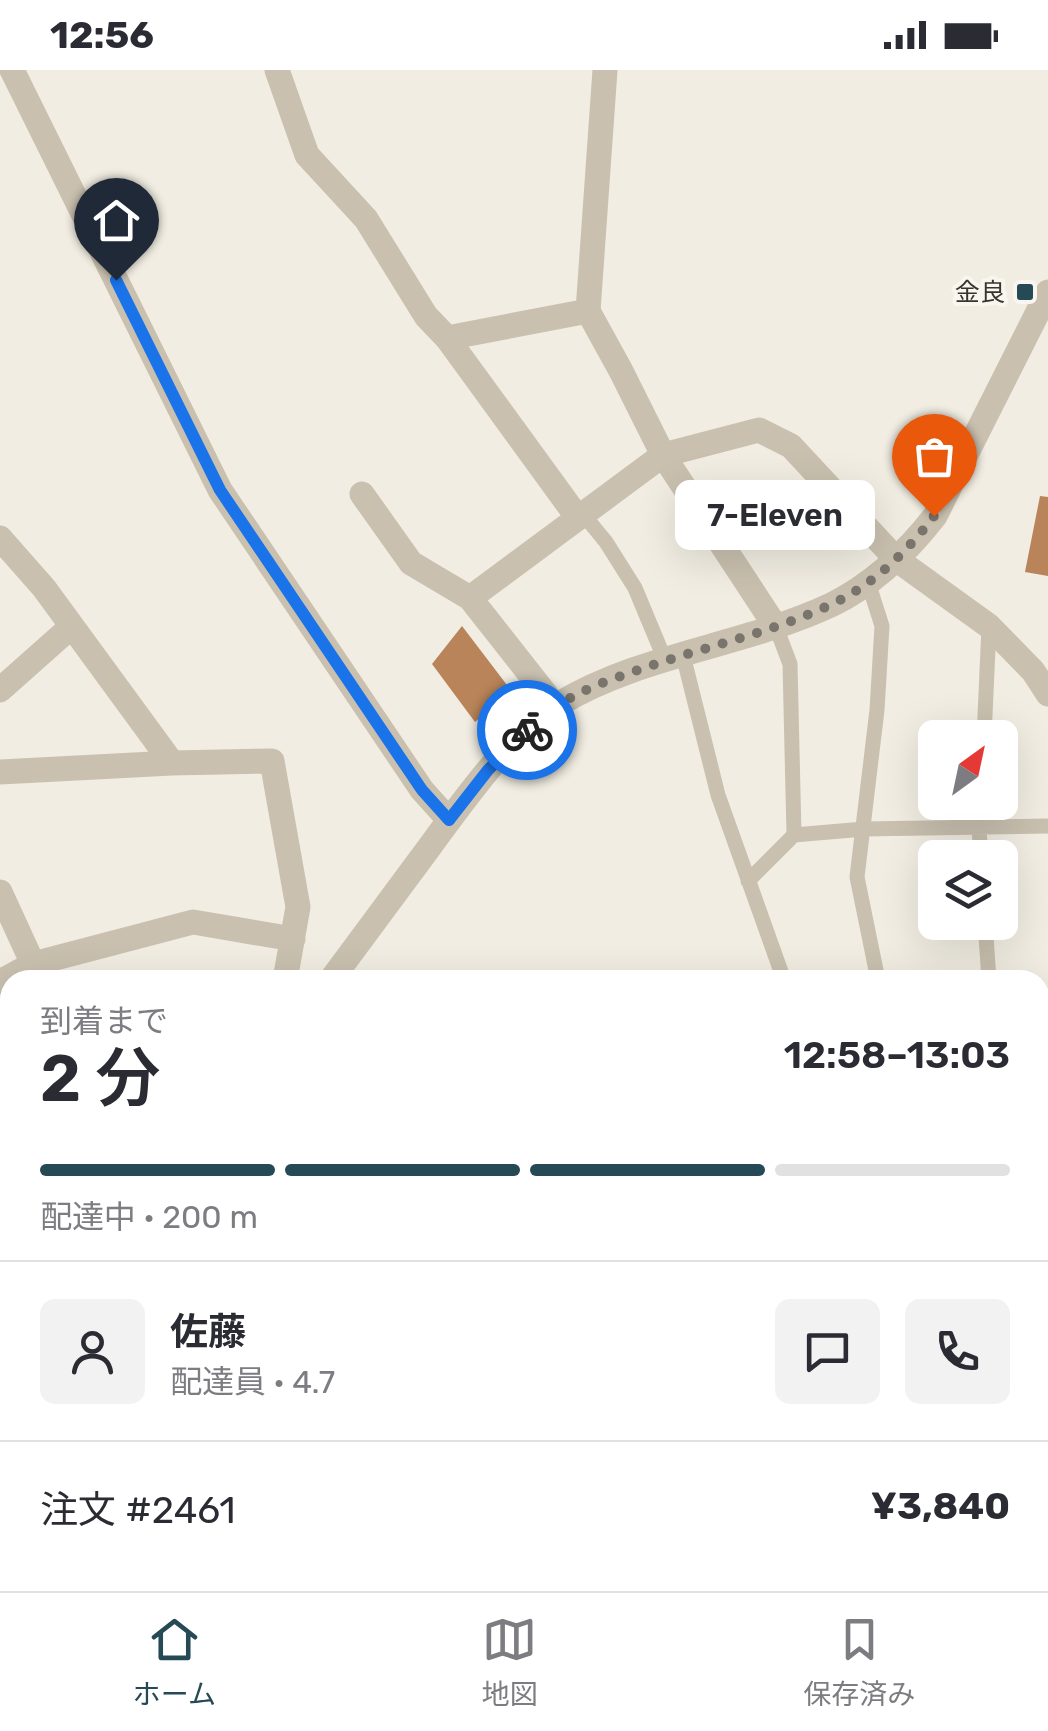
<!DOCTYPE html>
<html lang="ja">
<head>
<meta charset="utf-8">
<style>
  :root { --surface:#fff; --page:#f2f2f3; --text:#2b2b33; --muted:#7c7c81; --line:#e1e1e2; --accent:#264956 }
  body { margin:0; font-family:Rubik,"Noto Sans JP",sans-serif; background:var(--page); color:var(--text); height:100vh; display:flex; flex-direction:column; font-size:38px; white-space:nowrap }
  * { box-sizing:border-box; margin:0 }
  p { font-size:32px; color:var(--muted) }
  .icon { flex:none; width:55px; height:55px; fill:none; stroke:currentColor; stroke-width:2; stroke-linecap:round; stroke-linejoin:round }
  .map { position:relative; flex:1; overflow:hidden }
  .details { position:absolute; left:0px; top:900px; width:1050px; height:622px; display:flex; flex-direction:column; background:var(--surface); border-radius:30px 30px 0 0; box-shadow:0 10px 40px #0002 }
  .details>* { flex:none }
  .needle { width:65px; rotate:33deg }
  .buttons { position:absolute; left:918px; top:650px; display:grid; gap:20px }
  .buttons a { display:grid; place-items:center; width:100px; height:100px; border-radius:15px; background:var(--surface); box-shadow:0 10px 40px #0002; font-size:50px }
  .pin { position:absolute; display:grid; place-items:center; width:85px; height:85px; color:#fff; margin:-102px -42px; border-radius:50% 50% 50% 0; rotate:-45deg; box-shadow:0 0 10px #0007 }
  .pin .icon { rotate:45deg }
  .courier { position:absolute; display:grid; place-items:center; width:100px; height:100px; margin:-50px; border:8px solid #1a73e8; border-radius:50%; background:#fff; color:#222; box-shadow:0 2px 12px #0007 }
  .bubble { position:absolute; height:70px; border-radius:15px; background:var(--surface); box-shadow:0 10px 40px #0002; font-size:32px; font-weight:600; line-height:70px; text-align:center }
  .head em { font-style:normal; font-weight:600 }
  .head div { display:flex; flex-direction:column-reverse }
  .head { display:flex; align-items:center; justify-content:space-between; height:170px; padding:0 40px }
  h1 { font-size:65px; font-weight:600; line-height:75px }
  .bar { display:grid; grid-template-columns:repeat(4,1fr); gap:15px 10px; align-content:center; height:120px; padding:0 40px }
  .bar i { height:12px; border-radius:8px; background:var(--line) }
  .bar .selected { background:var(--accent) }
  .bar p { grid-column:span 4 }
  .line { display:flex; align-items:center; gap:25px; padding:0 40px; border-top:2px solid var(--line) }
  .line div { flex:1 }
  .round { display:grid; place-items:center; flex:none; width:105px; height:105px; border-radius:15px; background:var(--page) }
  .status { display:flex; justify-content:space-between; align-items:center; height:70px; padding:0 50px; background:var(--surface); direction:ltr }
  .status svg { height:28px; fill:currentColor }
  .menu { display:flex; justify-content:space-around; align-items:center; height:140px; border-top:2px solid var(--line); background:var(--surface); font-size:28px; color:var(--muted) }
  .menu a { display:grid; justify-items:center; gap:5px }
  .menu .selected { color:var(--accent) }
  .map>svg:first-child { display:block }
  .building { fill:#b98459 }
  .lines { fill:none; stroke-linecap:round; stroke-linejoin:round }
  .service { stroke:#c9c0af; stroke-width:15 }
  .minor { stroke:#c9c0af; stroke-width:25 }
  .tertiary { stroke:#c9c0af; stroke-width:25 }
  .done { stroke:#79746c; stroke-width:10; stroke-dasharray:0 18 }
  .route { stroke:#1a73e8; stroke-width:12 }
  .poi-dot { fill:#264956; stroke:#f9f6ef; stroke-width:4 }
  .labels { text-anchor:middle; stroke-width:8; stroke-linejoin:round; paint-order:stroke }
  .poi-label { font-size:25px; fill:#38332c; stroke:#f9f6ef; text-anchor:end }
</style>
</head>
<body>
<div class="status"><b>12:56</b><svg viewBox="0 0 49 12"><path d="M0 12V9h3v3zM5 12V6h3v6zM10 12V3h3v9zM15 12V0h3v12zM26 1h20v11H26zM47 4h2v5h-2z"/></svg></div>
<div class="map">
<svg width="1048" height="1521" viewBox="0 0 1048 1521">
  <rect width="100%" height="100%" fill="#f1ede2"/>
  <!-- building -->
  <path class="building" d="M1040 426 1048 427V506L1025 502Z
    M462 556 513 623 475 652 432 594Z"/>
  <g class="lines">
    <!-- service -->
    <path class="service" d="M583 444 606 472 635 518 665 590
      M868 512 882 556 877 640 857 807 878 910
      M776 557 790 594 794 765
      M683 585 718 725 784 910
      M984 668 989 556
      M980 732 979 759 981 788
      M748 811 794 765 864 759 1048 756
      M985 852 989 910
      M1040 983 1048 982
      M1040 1220 1048 1216
      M1040 1242 1048 1266
      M1040 1440 1048 1419
      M689 1521 695 1512
      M829 1521 832 1512
      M923 1521 926 1512
      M1009 1521 1013 1512"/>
    <!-- minor -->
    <path class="minor" d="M277 0 307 85 366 149 426 246 447 268 588 241
      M605 0 588 241 621 301 663 385 776 557
      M447 268 578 448
      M362 424 411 493 470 528 555 636
      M0 468 44 518 172 693
      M470 528 663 385 759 360 791 376 896 489 989 556 1033 601 1048 624
      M0 620 72 556
      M0 702 172 693 272 691 298 837 285 910
      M0 822 33 894
      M0 912 33 894 193 852 293 869
      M1040 1376 1048 1377
      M128 1512 142 1521
      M473 1521H549"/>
    <!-- tertiary -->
    <path class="tertiary" d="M12 0 220 420 422 720 449 750
      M331 910C364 865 398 820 431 775 464 730 511 663 559 634 642 584 743 576 831 535 872 515 907 482 935 446L1048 222
      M0 1289 10 1282"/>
  </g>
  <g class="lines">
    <!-- done -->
    <path class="done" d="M527 660C558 628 600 613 641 599 704 577 770 563 830 535 872 516 907 482 934 446"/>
    <!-- route -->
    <path class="route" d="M116 210 220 420 422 720 449 750 488 700 527 660"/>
  </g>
  <!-- markers -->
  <rect class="poi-dot" x="1015" y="212" width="20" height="20" rx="5"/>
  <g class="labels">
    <!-- poi labels -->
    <g class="poi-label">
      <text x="1005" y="231">金良</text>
    </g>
  </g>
</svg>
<div class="buttons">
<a><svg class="needle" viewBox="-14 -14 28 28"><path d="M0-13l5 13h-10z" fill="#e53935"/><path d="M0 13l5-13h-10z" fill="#7c7c81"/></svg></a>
<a><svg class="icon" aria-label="layers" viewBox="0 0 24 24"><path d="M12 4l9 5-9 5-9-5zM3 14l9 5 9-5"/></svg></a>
</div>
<div class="pin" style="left:934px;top:446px;background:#ea580c"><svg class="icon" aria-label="bag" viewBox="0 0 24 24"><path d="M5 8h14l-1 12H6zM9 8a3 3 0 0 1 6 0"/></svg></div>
<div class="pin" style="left:116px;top:210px;background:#1f2937"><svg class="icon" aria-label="home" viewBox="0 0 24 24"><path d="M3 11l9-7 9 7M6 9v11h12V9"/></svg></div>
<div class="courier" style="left:527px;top:660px"><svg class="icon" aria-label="bike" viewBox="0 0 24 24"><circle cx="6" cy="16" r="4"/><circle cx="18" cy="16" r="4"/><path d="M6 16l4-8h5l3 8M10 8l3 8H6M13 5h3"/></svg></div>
<div class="bubble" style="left:675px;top:410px;width:200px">7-Eleven</div>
<section class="details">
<div class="head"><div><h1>2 分</h1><p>到着まで</p></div><em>12:58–13:03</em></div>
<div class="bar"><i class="selected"></i><i class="selected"></i><i class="selected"></i><i></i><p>配達中 · 200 m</p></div>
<div class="line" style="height:180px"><a class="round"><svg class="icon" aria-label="person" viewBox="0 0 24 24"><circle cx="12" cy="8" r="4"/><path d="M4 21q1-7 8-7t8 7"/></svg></a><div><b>佐藤</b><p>配達員 · 4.7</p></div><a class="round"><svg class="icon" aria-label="chat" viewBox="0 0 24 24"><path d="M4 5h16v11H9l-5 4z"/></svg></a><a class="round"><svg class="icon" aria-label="phone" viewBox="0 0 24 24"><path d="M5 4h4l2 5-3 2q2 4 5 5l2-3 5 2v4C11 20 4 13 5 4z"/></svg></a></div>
<div class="line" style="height:130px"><div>注文 #2461</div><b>¥3,840</b></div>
</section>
</div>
<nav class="menu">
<a class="selected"><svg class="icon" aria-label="home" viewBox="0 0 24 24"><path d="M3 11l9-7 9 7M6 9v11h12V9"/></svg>ホーム</a>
<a><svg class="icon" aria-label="map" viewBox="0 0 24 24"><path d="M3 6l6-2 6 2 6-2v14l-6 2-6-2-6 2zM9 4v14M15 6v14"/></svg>地図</a>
<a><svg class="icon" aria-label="saved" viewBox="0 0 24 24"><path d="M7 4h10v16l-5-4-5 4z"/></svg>保存済み</a>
</nav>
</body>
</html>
